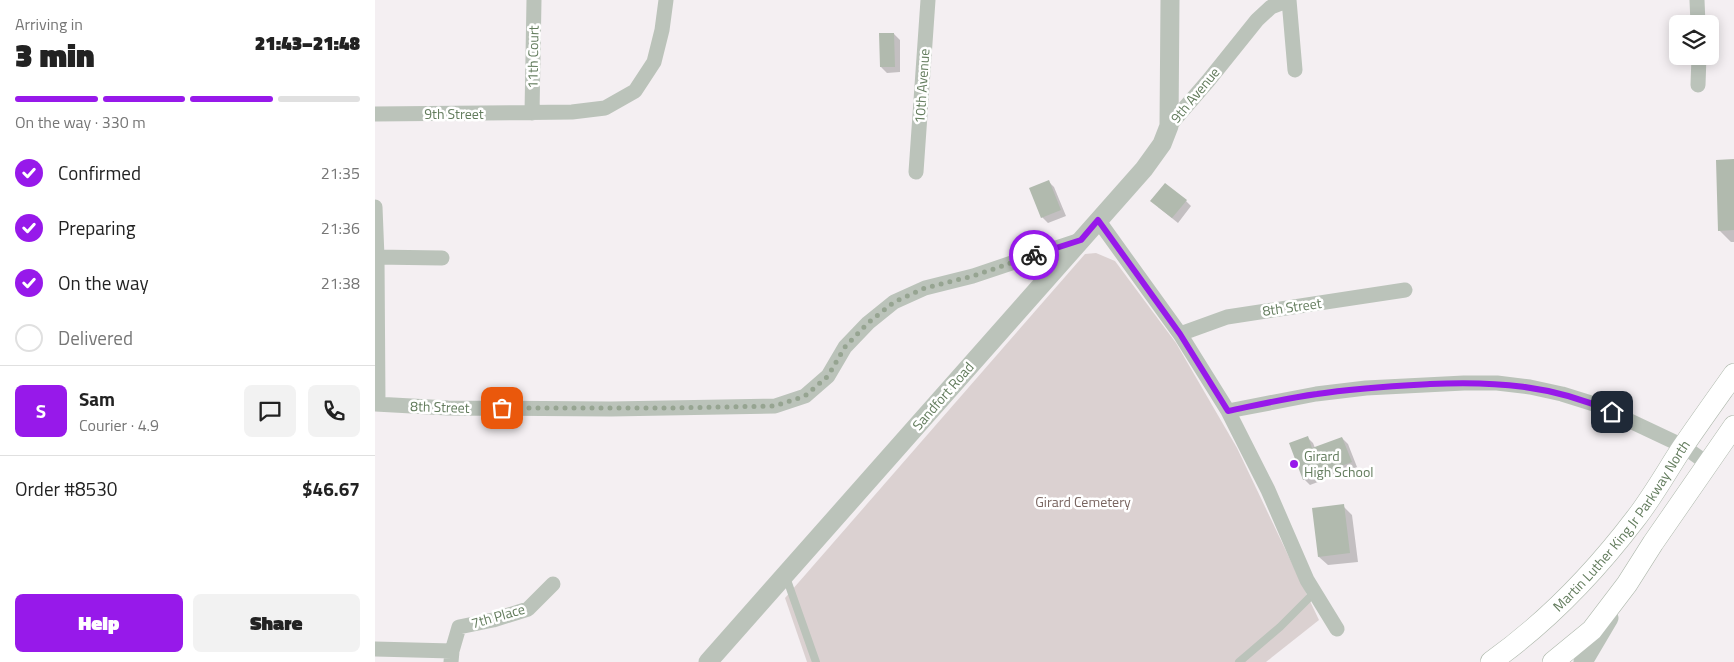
<!DOCTYPE html>
<html lang="en">
<head>
<meta charset="utf-8">
<style>
  :root { --surface:#fff; --page:#f2f2f2; --text:#222; --muted:#767676; --line:#e0e0e0; --accent:#9719ea }
  body { margin:0; font-family:"Titillium Web",sans-serif; background:var(--page); color:var(--text); height:100vh; display:flex; flex-direction:column; font-size:19px; white-space:nowrap }
  * { box-sizing:border-box; margin:0 }
  p { font-size:16px; color:var(--muted) }
  .icon { flex:none; width:28px; height:28px; fill:none; stroke:currentColor; stroke-width:2; stroke-linecap:round; stroke-linejoin:round }
  .map { position:relative; flex:1; overflow:hidden }
  .drawer { display:flex; flex-direction:column; background:var(--surface); width:375px }
  .drawer>* { flex:none }
  .buttons { position:absolute; left:1294px; top:15px; display:grid; gap:10px }
  .buttons a { display:grid; place-items:center; width:50px; height:50px; border-radius:8px; background:var(--surface); box-shadow:0 2px 12px #0003; font-size:25px }
  .pin { position:absolute; display:grid; place-items:center; width:42px; height:42px; color:#fff; margin:-21px; border-radius:10px; box-shadow:0 2px 8px #0006 }
  .courier { position:absolute; display:grid; place-items:center; width:50px; height:50px; margin:-25px; border:4px solid #9719ea; border-radius:50%; background:#fff; color:#222; box-shadow:0 1px 6px #0007 }
  .headline em { font-style:normal; font-weight:800 }
  .headline div { display:flex; flex-direction:column-reverse }
  .headline { display:flex; align-items:center; justify-content:space-between; height:85px; padding:0 15px }
  h1 { font-size:32px; font-weight:800; line-height:38px }
  .bar { display:grid; grid-template-columns:repeat(4,1fr); gap:8px 5px; align-content:center; height:60px; padding:0 15px }
  .bar i { height:6px; border-radius:4px; background:var(--line) }
  .bar .active { background:var(--accent) }
  .bar p { grid-column:span 4 }
  .line { display:flex; align-items:center; gap:12px; padding:0 15px; border-top:1px solid var(--line) }
  .line div { flex:1 }
  .round { display:grid; place-items:center; flex:none; width:52px; height:52px; border-radius:8px; background:var(--page) }
  ol { padding:0 15px; list-style:none }
  li { display:flex; align-items:center; gap:15px; height:55px }
  li p { margin-inline-start:auto }
  li .icon { padding:5px; border-radius:50%; background:var(--accent); color:#fff; stroke-width:4 }
  li:last-child { color:var(--muted) }
  li i { width:28px; height:28px; border:2px solid var(--line); border-radius:50% }
  .button { display:flex; gap:10px; margin-top:auto; padding:10px 15px }
  .button a { flex:1; height:58px; border-radius:8px; background:var(--accent); color:#fff; font-size:20px; font-weight:800; line-height:58px; text-align:center }
  .button a+a { background:var(--page); color:var(--text) }
  main { display:flex; flex:1; min-height:0 }
  .map>svg:first-child { display:block }
  .green { fill:#dbd1d1 }
  .shadow { fill:#0003 }
  .building { fill:#b1baae }
  .lines { fill:none; stroke-linecap:round; stroke-linejoin:round }
  .secondary-casing { stroke:#aeb8ac; stroke-width:22 }
  .service { stroke:#bbc3ba; stroke-width:8 }
  .minor { stroke:#bbc3ba; stroke-width:15 }
  .tertiary { stroke:#bbc3ba; stroke-width:19 }
  .secondary { stroke:#fff; stroke-width:21 }
  .done { stroke:#96a491; stroke-width:5; stroke-dasharray:0 9 }
  .route { stroke:#9719ea; stroke-width:6 }
  .poi-dot { fill:#9719ea; stroke:#fff; stroke-width:2 }
  .labels { text-anchor:middle; stroke-width:5; stroke-linejoin:round; paint-order:stroke }
  .street-label { font-size:14px; fill:#637c5d; stroke:#fff }
  .poi-label { font-size:14px; fill:#637c5d; stroke:#fff; text-anchor:start }
  .park-label { font-size:14px; fill:#796560; stroke:#fff }
</style>
</head>
<body>
<main>
<section class="drawer">
<div class="headline"><div><h1>3 min</h1><p>Arriving in</p></div><em>21:43–21:48</em></div>
<div class="bar"><i class="active"></i><i class="active"></i><i class="active"></i><i></i><p>On the way · 330 m</p></div>
<ol>
<li><svg class="icon" aria-label="check" viewBox="0 0 24 24"><path d="M5 12l5 5 9-10"/></svg>Confirmed<p>21:35</p></li>
<li><svg class="icon" aria-label="check" viewBox="0 0 24 24"><path d="M5 12l5 5 9-10"/></svg>Preparing<p>21:36</p></li>
<li><svg class="icon" aria-label="check" viewBox="0 0 24 24"><path d="M5 12l5 5 9-10"/></svg>On the way<p>21:38</p></li>
<li><i></i>Delivered</li>
</ol>
<div class="line" style="height:90px"><b class="round" style="background:var(--accent);color:#fff">S</b><div><b>Sam</b><p>Courier · 4.9</p></div><a class="round"><svg class="icon" aria-label="chat" viewBox="0 0 24 24"><path d="M4 5h16v11H9l-5 4z"/></svg></a><a class="round"><svg class="icon" aria-label="phone" viewBox="0 0 24 24"><path d="M5 4h4l2 5-3 2q2 4 5 5l2-3 5 2v4C11 20 4 13 5 4z"/></svg></a></div>
<div class="line" style="height:65px"><div>Order #8530</div><b>$46.67</b></div>
<div class="button"><a>Help</a><a>Share</a></div>
</section>
<div class="map">
<svg width="1359" height="662" viewBox="0 0 1359 662">
  <rect width="100%" height="100%" fill="#f4eff2"/>
  <!-- green -->
  <path class="green" d="M721 253 740 261 801 343 862 448 944 620 891 662H432L410 598 710 254Z"/>
  <!-- shadow -->
  <path class="shadow" d="M519 34 525 40V72L512 73 506 67Z
    M1359 160V242H1356L1344 230Z
    M674 182 679 187 691 216 673 223 667 217Z
    M811 201 816 206 803 223 783 207Z
    M932 437 938 443 940 448 967 438 973 444 982 467 935 485 929 479Z
    M968 506 977 515 983 562 953 565 944 557Z"/>
  <!-- building -->
  <path class="building" d="M504 33H519L520 67H505Z
    M1359 159V230L1343 231 1341 160Z
    M674 180 686 210 666 218 654 188Z
    M790 183 812 200 797 218 775 201Z
    M933 436 937 448 967 437 977 462 928 480 914 443Z
    M969 504 975 553 943 557 937 508Z"/>
  <g class="lines">
    <defs>
      <g id="secondary">
        <path id="s1" d="M1116 662C1172 622 1220 572 1261 518 1278 496 1292 471 1307 448 1324 423 1342 398 1359 374"/>
        <path d="M1178 662 1217 630 1252 584 1278 543 1359 426"/>
      </g>
    </defs>
    <!-- secondary casing -->
    <use href="#secondary" class="secondary-casing"/>
    <!-- service -->
    <path class="service" d="M411 577 441 662
      M864 662 905 627 939 593"/>
    <!-- minor -->
    <path class="minor" d="M914 0 920 70
      M1322 0 1323 24
      M1323 85 1324 56
      M157 113 159 0
      M0 114 197 112 230 108 260 91 279 62 287 30 291 0
      M794 126 833 81 882 20 896 7 914 0
      M541 172 553 0
      M0 207 2 257 3 404
      M723 220 805 334 853 411 893 490 932 580 962 629
      M0 257 67 258
      M805 334 852 317 1030 290
      M0 404 73 408 236 409 400 406 430 396 453 376 470 347 493 323 519 302 550 288 598 276 705 240
      M853 411 941 394 991 388 1089 383H1122L1155 387 1187 394 1219 404 1308 446 1333 464
      M0 649 77 651
      M76 662 77 651 84 627 118 620 153 609 178 584"/>
    <!-- tertiary -->
    <path class="tertiary" d="M333 662 769 169 787 144 794 126 795 0
      M1208 662 1234 618"/>
    <!-- secondary -->
    <use href="#secondary" class="secondary"/>
  </g>
  <g class="lines">
    <!-- done -->
    <path class="done" d="M127 408H293L400 406 430 396 453 376 470 347 493 323 519 302 550 288 598 276 659 255"/>
    <!-- route -->
    <path class="route" d="M659 255 706 240 723 220 805 334 853 411C882 405 912 398 942 394 979 388 1018 386 1055 384 1119 381 1178 385 1237 412"/>
  </g>
  <!-- markers -->
  <circle class="poi-dot" cx="919" cy="464" r="5"/>
  <g class="labels">
    <!-- street labels -->
    <g class="street-label">
      <text transform="translate(158 57) rotate(-89)" y="5">11th Court</text>
      <text transform="translate(547 86) rotate(-86)" y="5">10th Avenue</text>
      <text transform="translate(820 95) rotate(-50)" y="5">9th Avenue</text>
      <text x="79" y="119">9th Street</text>
      <text transform="translate(917 307) rotate(-8)" y="5">8th Street</text>
      <text transform="translate(568 396) rotate(-49)" y="5">Sandfort Road</text>
      <text transform="translate(65 407) rotate(2)" y="5">8th Street</text>
      <text dy="5" stroke="none"><textPath href="#s1" startOffset="190">Martin Luther King Jr Parkway North</textPath></text>
      <text transform="translate(123 616) rotate(-16)" y="5">7th Place</text>
    </g>
    <!-- poi labels -->
    <g class="poi-label">
      <text x="929" y="461">Girard<tspan x="929" dy="16">High School</tspan></text>
    </g>
    <!-- park labels -->
    <g class="park-label">
      <text x="708" y="507">Girard Cemetery</text>
    </g>
  </g>
</svg>
<div class="buttons">
<a><svg class="icon" aria-label="layers" viewBox="0 0 24 24"><path d="M12 4l9 5-9 5-9-5zM3 14l9 5 9-5"/></svg></a>
</div>
<div class="pin" style="left:127px;top:408px;background:#ea580c"><svg class="icon" aria-label="bag" viewBox="0 0 24 24"><path d="M5 8h14l-1 12H6zM9 8a3 3 0 0 1 6 0"/></svg></div>
<div class="pin" style="left:1237px;top:412px;background:#1f2937"><svg class="icon" aria-label="home" viewBox="0 0 24 24"><path d="M3 11l9-7 9 7M6 9v11h12V9"/></svg></div>
<div class="courier" style="left:659px;top:255px"><svg class="icon" aria-label="bike" viewBox="0 0 24 24"><circle cx="6" cy="16" r="4"/><circle cx="18" cy="16" r="4"/><path d="M6 16l4-8h5l3 8M10 8l3 8H6M13 5h3"/></svg></div>
</div>
</main>
</body>
</html>
